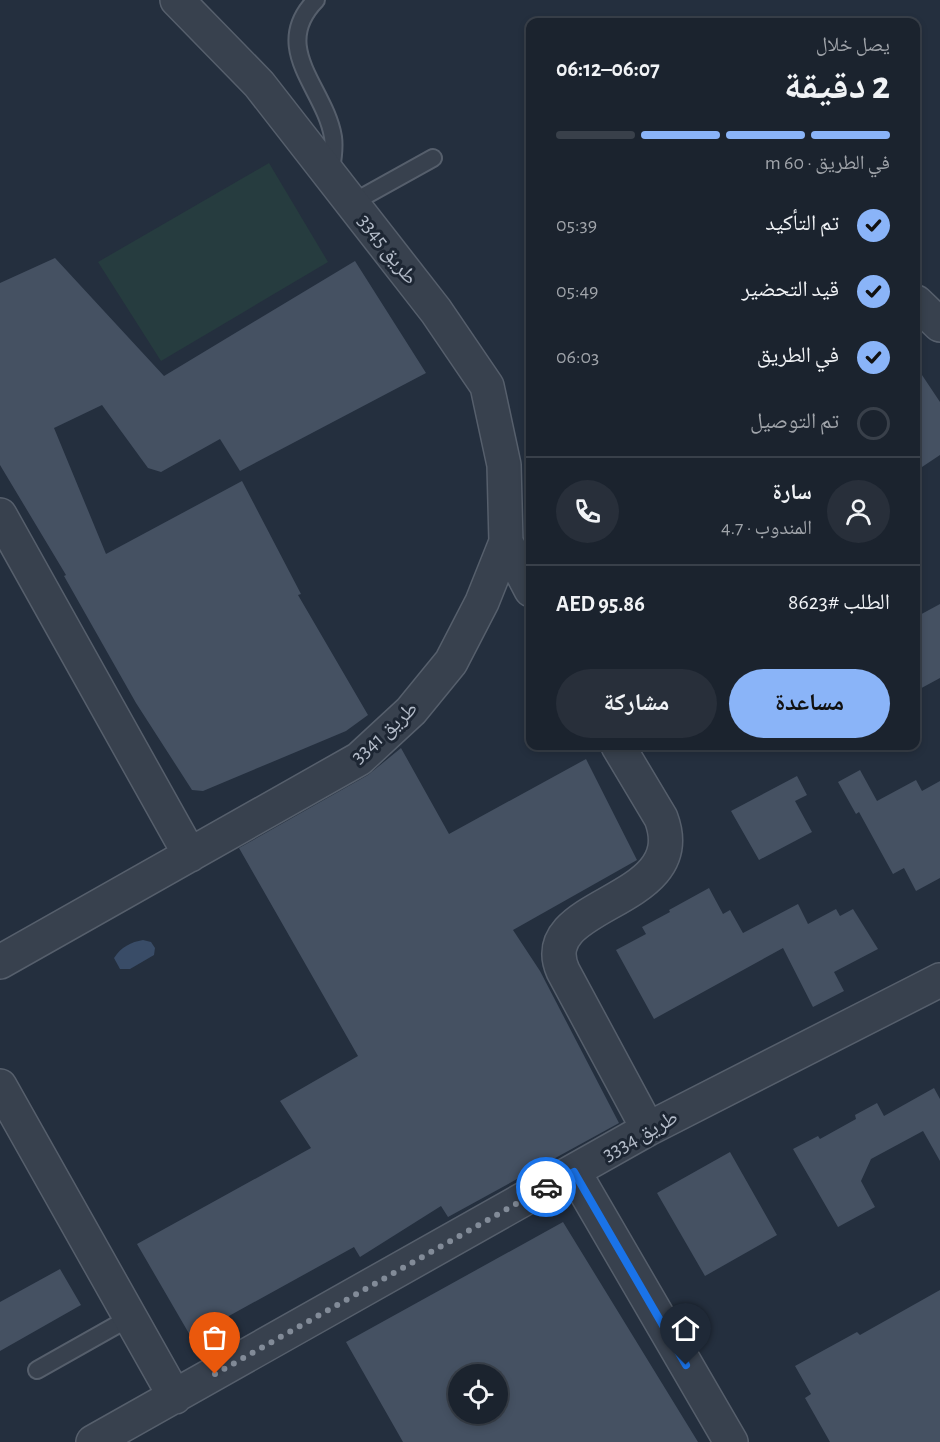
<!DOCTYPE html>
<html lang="ar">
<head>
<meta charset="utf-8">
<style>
  :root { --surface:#1b232e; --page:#282f3a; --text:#f1f3f6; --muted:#a0a4aa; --line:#39404a; --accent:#8ab4f8 }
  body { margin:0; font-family:"Alegreya Sans","Noto Naskh Arabic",sans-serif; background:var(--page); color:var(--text); direction:rtl; height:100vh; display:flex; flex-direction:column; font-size:22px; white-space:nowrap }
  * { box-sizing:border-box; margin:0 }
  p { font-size:20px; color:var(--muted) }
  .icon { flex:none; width:33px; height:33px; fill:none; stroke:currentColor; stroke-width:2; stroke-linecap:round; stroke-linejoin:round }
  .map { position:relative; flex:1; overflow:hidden; direction:ltr }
  .drawer { position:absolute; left:526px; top:18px; width:394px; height:732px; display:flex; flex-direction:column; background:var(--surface); border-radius:12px; box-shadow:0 3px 9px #0003,0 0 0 2px var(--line); direction:rtl }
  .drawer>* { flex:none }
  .buttons { position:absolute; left:448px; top:1364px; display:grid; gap:12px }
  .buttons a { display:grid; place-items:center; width:60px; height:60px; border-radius:50%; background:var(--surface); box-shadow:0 3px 9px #0003,0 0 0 2px var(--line); font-size:30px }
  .pin { position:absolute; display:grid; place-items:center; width:51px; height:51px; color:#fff; margin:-62px -26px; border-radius:50% 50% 50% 0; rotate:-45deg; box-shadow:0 0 6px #0007 }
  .pin .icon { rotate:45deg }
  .courier { position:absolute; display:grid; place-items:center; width:60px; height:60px; margin:-30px; border:4px solid #1a73e8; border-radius:50%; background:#fff; color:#222; box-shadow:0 2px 8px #0007 }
  .overview em { font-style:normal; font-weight:700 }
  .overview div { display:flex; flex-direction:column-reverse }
  .overview { display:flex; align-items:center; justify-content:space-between; height:102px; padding:0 30px }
  h1 { font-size:39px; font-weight:700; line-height:45px }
  .bar { display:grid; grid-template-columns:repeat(4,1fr); gap:9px 6px; align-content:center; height:72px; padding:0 30px }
  .bar i { height:8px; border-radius:4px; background:var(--line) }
  .bar .active { background:var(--accent) }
  .bar p { grid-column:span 4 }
  .line { display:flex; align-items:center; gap:15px; padding:0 30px; border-top:2px solid var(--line) }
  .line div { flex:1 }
  .round { display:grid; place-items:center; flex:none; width:63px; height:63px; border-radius:32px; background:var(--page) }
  ol { padding:0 30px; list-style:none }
  li { display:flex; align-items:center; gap:18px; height:66px }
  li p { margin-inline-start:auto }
  li .icon { padding:6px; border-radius:50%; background:var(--accent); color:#111; stroke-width:4 }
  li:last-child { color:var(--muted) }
  li i { width:33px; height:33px; border:3px solid var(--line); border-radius:50% }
  .action { display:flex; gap:12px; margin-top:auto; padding:12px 30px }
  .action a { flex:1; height:69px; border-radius:36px; background:var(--accent); color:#111; font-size:24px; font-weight:700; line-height:69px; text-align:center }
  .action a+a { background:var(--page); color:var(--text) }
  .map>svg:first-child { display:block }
  .green { fill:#263c3f }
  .water { fill:#394c67 }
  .building { fill:#455162; fill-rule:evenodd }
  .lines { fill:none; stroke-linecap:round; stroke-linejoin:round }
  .lane-casing { stroke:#565f6c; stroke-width:20 }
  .street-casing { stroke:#565f6c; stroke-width:36 }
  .lane { stroke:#38414e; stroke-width:16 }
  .street { stroke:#38414e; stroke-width:33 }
  .done { stroke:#828b98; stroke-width:6; stroke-dasharray:0 10.8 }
  .route { stroke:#1a73e8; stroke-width:8 }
  .labels { text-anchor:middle; stroke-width:6; stroke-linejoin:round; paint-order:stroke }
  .street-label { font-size:21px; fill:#b4bcc9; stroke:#1d2633 }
</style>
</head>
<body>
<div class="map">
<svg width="940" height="1442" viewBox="0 0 940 1442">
  <rect width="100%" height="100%" fill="#242f3e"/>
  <!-- green -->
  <path class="green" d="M269 163 328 262 161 361 98 262Z"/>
  <!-- water -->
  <path class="water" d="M143 940 151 942 155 948 154 955 130 969H120L114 958C121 947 131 942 143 940Z"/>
  <!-- building -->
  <path class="building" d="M55 258 164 376 355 261 426 373 240 471 220 439 161 472 148 468 102 405 54 428 106 554 242 481 301 594 298 595 368 715 346 731 203 791 192 790 136 703 64 576 66 575 0 465V283Z
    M916 366 940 402V455L916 471Z
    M940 604V678L916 691V617Z
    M401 748 449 834 586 759 637 860 513 930 540 971 619 1123 448 1217 441 1206 360 1257 354 1247 191 1337 137 1244 311 1148 280 1101 358 1056 239 848 368 775Z
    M860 770 877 801 916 780 922 791 940 781V878L916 891 904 868 893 874 859 812 856 814 838 782Z
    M797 776 807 795 795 801 812 832 759 860 731 811Z
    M709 888 723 914 730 910 743 933 798 904 808 924 836 909 840 916 853 909 878 949 834 972 844 991 813 1007 783 948 654 1019 616 950 646 934 642 927 670 912 669 910Z
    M934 1088 940 1099V1161L923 1131 871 1159 861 1181 875 1207 838 1227 793 1149 818 1136 820 1139 856 1119 855 1115 877 1103 884 1116Z
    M730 1152 777 1235 705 1276 657 1193Z
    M563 1222 698 1442H403L346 1342ZM459 1374H498V1413H459Z
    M60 1269 81 1305 0 1351V1302Z
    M940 1290V1442H830L805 1398 811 1394 795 1366 857 1332 860 1335Z"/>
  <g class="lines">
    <defs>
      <path id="lane" d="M316 0C269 48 325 88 333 137 335 150 332 163 330 175
        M352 203 433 158
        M37 1370 131 1317"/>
      <path id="street" d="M916 302 940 325
        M0 515 190 855
        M506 542 531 590
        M618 746 661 818C694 906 532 900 563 971L648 1129
        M0 962 359 759 411 711 451 662 482 602 506 542 504 465 487 386 436 311 259 84 177 0
        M0 1086 175 1397
        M574 1172 731 1442
        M93 1442 648 1129 940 980"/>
    </defs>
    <!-- lane casing -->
    <use href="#lane" class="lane-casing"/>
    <!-- street casing -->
    <use href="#street" class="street-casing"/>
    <!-- lane -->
    <use href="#lane" class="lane"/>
    <!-- street -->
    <use href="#street" class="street"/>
  </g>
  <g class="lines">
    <!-- done -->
    <path class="done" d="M215 1374 546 1187"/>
    <!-- route -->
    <path class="route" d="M546 1187 574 1172 686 1365"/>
  </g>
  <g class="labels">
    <!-- street labels -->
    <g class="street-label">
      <text transform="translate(388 249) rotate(52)" y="7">طريق 3345</text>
      <text transform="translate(384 732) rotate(-42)" y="7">طريق 3341</text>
      <text transform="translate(640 1135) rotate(-29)" y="7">طريق 3334</text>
    </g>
  </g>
</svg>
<div class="buttons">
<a><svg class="icon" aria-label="locate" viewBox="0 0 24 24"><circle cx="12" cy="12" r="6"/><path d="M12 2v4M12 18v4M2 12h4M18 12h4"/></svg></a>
</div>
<div class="pin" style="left:215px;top:1374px;background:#ea580c"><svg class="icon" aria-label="bag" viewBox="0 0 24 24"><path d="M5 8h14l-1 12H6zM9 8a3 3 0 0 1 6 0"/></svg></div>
<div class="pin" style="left:686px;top:1365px;background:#1f2937"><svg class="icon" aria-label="home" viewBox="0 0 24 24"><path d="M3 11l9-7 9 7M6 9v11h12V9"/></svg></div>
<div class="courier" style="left:546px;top:1187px"><svg class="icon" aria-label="car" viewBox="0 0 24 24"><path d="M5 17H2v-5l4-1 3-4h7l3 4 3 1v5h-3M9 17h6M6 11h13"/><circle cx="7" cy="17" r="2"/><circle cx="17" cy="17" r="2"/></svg></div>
<section class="drawer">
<div class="overview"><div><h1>2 دقيقة</h1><p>يصل خلال</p></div><em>06:07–06:12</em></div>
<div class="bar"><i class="active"></i><i class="active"></i><i class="active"></i><i></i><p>في الطريق · 60 m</p></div>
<ol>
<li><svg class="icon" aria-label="check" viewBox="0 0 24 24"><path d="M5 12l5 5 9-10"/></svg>تم التأكيد<p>05:39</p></li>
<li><svg class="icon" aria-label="check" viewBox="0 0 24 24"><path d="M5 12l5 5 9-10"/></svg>قيد التحضير<p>05:49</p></li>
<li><svg class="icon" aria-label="check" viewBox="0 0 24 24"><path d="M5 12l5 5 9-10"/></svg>في الطريق<p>06:03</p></li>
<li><i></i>تم التوصيل</li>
</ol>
<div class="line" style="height:108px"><a class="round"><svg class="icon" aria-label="person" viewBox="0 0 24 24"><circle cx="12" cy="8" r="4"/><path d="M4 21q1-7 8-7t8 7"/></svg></a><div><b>سارة</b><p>المندوب · 4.7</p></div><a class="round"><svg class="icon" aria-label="phone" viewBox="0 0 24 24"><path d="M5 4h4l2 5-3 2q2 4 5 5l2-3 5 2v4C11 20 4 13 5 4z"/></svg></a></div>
<div class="line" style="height:78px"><div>الطلب #8623</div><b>AED 95.86</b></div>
<div class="action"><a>مساعدة</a><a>مشاركة</a></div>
</section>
</div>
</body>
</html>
